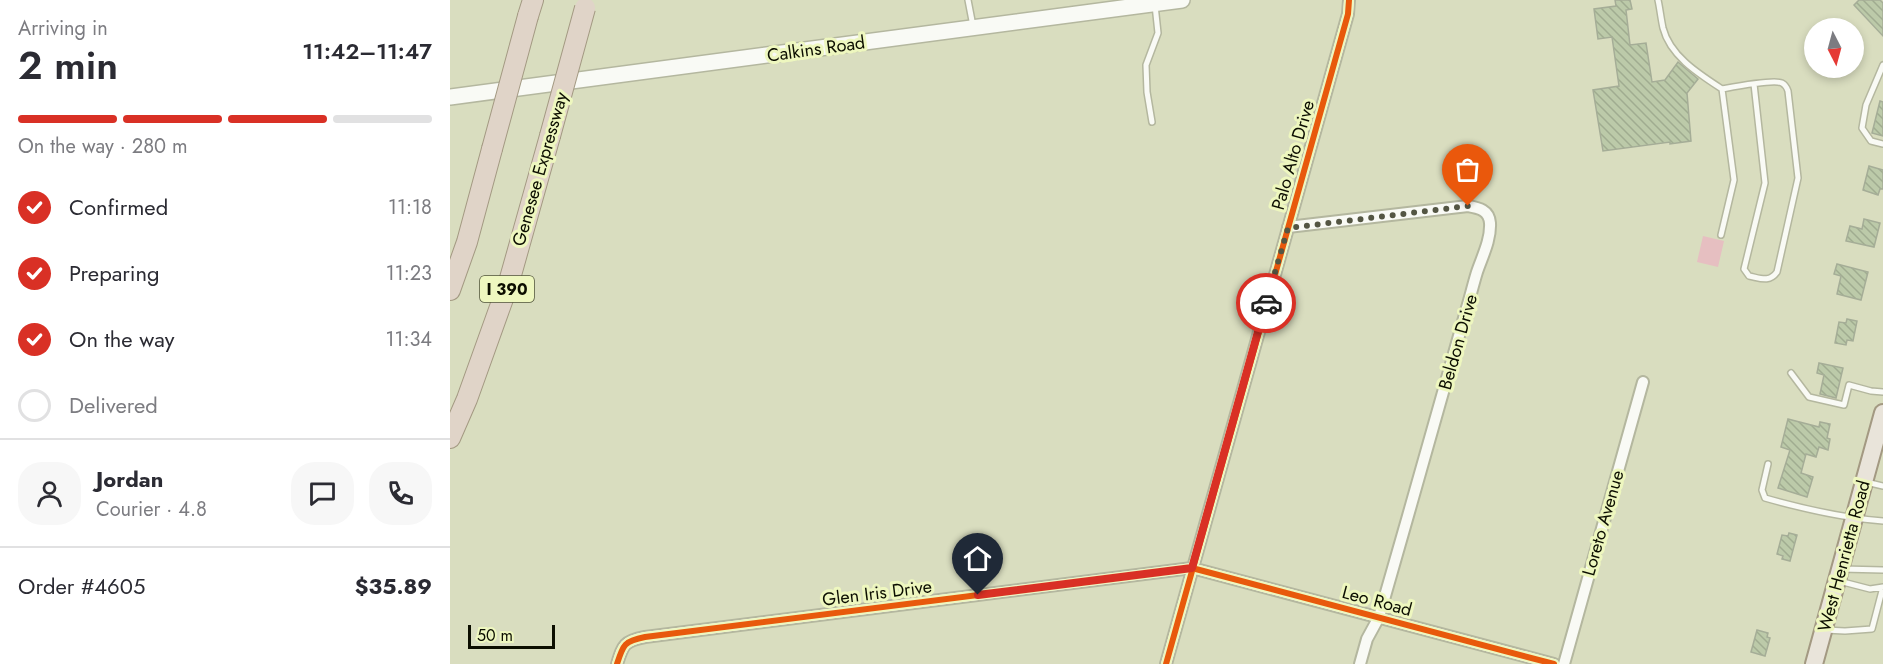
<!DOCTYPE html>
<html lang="en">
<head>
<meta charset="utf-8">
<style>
  :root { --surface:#fff; --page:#f7f7f7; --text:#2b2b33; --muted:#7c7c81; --line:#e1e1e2; --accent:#d93025 }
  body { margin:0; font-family:Jost,sans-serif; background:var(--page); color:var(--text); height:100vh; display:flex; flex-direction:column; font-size:22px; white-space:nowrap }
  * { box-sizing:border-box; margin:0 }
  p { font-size:20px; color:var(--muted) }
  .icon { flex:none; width:33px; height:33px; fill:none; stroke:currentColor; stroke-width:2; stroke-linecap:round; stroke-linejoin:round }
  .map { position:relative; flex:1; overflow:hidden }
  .side { display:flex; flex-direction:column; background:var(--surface); width:450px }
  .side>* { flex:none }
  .needle { width:39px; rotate:174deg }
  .tools { position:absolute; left:1354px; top:18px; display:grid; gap:12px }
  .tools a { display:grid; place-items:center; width:60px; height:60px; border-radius:50%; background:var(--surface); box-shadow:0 3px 9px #0003; font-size:30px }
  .scale { position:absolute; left:18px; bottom:15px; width:87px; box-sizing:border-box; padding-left:6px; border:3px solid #0c0e00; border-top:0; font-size:16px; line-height:21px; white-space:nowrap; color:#0c0e00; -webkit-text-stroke:4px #eef7bf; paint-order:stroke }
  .pin { position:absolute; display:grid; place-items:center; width:51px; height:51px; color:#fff; margin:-62px -26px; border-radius:50% 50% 50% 0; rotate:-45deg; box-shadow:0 0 6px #0007 }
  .pin .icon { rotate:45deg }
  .courier { position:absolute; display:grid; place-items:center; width:60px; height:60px; margin:-30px; border:4px solid #d93025; border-radius:50%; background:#fff; color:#222; box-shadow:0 2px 8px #0007 }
  .overview em { font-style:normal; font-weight:600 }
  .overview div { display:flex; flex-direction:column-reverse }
  .overview { display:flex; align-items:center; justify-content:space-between; height:102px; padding:0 18px }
  h1 { font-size:39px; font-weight:600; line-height:45px }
  .bar { display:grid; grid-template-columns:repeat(4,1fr); gap:9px 6px; align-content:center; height:72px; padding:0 18px }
  .bar i { height:8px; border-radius:4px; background:var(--line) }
  .bar .current { background:var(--accent) }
  .bar p { grid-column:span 4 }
  .line { display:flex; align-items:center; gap:15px; padding:0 18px; border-top:2px solid var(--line) }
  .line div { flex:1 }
  .round { display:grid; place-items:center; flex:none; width:63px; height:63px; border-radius:24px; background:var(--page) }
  ol { padding:0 18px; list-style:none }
  li { display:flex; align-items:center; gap:18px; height:66px }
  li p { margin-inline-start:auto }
  li .icon { padding:6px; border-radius:50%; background:var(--accent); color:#fff; stroke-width:4 }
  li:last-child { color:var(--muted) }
  li i { width:33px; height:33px; border:3px solid var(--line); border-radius:50% }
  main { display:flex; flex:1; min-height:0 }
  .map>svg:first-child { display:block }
  .green { fill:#e6bfc1 }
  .building { fill:url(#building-back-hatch); stroke:#a5ad97; stroke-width:1.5 }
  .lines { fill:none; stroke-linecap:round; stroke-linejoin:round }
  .service-casing { stroke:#b4b79f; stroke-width:8 }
  .minor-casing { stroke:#b4b79f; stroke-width:14 }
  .secondary-casing { stroke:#b4b79f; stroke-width:18 }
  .primary-casing { stroke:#a39982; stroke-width:20 }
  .motorway-casing { stroke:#a39982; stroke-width:22 }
  .service { stroke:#f9faf5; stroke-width:5 }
  .minor { stroke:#f9faf5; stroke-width:10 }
  .secondary { stroke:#f9faf5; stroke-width:15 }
  .primary { stroke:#e9e4da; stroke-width:16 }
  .motorway { stroke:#e0d4c8; stroke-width:20 }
  .motorway-bridge-casing { stroke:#a39982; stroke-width:22; stroke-linecap:butt }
  .motorway-bridge { stroke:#e0d4c8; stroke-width:20 }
  .cycleway-casing { stroke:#eef7bf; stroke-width:10 }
  .cycleway { stroke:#e8590c; stroke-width:6 }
  .done { stroke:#545643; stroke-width:6; stroke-dasharray:0 10.8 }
  .route { stroke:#d93025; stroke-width:8 }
  .labels { text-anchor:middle; stroke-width:6; stroke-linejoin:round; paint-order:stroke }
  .shield { fill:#eef7bf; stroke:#505439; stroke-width:1.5 }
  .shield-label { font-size:16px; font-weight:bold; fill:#0c0e00 }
  .street-label { font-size:18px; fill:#0c0e00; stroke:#eef7bf }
</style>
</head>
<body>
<main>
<section class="side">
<div class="overview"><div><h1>2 min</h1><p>Arriving in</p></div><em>11:42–11:47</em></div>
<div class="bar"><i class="current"></i><i class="current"></i><i class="current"></i><i></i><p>On the way · 280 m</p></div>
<ol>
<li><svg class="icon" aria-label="check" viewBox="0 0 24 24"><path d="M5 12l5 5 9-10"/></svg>Confirmed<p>11:18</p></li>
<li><svg class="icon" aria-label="check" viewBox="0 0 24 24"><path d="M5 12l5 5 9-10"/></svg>Preparing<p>11:23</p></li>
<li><svg class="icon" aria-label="check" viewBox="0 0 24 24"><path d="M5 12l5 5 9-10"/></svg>On the way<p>11:34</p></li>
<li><i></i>Delivered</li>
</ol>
<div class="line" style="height:108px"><a class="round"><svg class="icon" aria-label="person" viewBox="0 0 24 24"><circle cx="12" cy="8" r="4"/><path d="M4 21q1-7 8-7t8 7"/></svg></a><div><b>Jordan</b><p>Courier · 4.8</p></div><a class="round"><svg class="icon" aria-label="chat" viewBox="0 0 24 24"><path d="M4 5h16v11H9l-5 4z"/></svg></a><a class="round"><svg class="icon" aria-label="phone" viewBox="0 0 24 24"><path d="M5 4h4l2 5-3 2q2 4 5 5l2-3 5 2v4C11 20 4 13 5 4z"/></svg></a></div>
<div class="line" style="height:78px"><div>Order #4605</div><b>$35.89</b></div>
</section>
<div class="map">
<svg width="1433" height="664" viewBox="0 0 1433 664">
  <defs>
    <pattern id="building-back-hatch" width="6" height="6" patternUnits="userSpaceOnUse" patternTransform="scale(1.5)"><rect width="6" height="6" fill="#bccaa9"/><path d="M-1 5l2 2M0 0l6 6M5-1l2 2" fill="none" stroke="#a0ac90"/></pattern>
  </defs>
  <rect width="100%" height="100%" fill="#d9ddbf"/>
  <!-- green -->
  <path class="green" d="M1253 236 1274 241 1268 267 1247 262Z"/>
  <!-- building -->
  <path class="building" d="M1165 0H1180L1182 9 1176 10 1180 45 1196 43 1202 82 1215 80 1228 62 1248 79 1237 93 1241 141 1220 144V142L1153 151 1143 90 1169 86 1162 37 1148 39 1144 9 1166 6Z
    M1409 0H1430L1433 3V36L1404 5Z
    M1430 101 1433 102V136L1422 133Z
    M1419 166 1433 170V189H1430L1428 195 1413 190Z
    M1414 219 1430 223 1424 247 1396 241 1400 226 1412 229Z
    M1387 264 1418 272 1411 300 1387 294 1391 276 1384 274Z
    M1397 319 1407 321 1403 341 1397 340 1396 345 1385 343 1389 322 1396 323Z
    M1369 363 1393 368 1386 398 1370 394 1374 375 1367 373Z
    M1338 419 1369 427 1370 422 1380 424 1377 438 1380 439 1378 450 1369 447 1366 457 1356 454 1351 473 1363 477 1357 497 1328 488 1340 450 1331 447Z
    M1339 533 1347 535 1340 561 1332 559 1333 556 1327 554 1332 535 1338 536Z
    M1307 630 1318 633 1317 637 1320 638 1315 656 1301 652Z"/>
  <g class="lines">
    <defs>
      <path id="service" d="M518 0 523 26
        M1208 0C1210 9 1211 19 1213 28 1220 56 1249 74 1272 89 1283 87 1324 79 1332 83 1336 85 1337 88 1338 91L1348 178 1327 272C1319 283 1310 278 1299 276L1294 269 1315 183 1304 84
        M1433 65 1416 105 1412 128 1421 141 1433 144
        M702 122 697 92 696 65 708 33 705 5
        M1271 235 1284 180 1272 89
        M1341 373 1359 397 1394 405 1399 385 1421 391 1433 392
        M1318 464 1312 490 1315 498C1354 509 1393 518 1433 521
        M1416 482 1433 486
        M1392 569 1433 570
        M1375 630 1395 631 1422 629 1433 587 1420 589 1389 581"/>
      <path id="minor" d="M838 227 1018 206C1029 208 1039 210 1040 223 1041 240 1032 257 1027 272 1023 285 1020 298 1016 311 988 413 958 515 929 617L917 639 910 664
        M167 664C173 645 174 641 195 637L742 568 1104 664
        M716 664 898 14 899 0
        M1114 664 1193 382"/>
      <path id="secondary" d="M0 97 732 0"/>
      <path id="primary" d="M1364 664 1433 413"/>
      <path id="motorway" d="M78 16 83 0
        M0 290 17 242 42 149
        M0 438 17 399 59 282 100 136"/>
    </defs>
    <!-- service casing -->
    <use href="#service" class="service-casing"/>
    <!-- minor casing -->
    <use href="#minor" class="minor-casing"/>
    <!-- secondary casing -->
    <use href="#secondary" class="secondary-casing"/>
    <!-- primary casing -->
    <use href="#primary" class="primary-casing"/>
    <!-- motorway casing -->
    <use href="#motorway" class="motorway-casing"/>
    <!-- service -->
    <use href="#service" class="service"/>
    <!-- minor -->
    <use href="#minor" class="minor"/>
    <!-- secondary -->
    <use href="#secondary" class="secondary"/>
    <!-- primary -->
    <use href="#primary" class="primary"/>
    <!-- motorway -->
    <use href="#motorway" class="motorway"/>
    <defs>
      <path id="motorway-bridge" d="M100 136 135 8
        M42 149 78 16"/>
    </defs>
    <!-- motorway-bridge casing -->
    <use href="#motorway-bridge" class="motorway-bridge-casing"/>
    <!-- motorway-bridge -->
    <use href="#motorway-bridge" class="motorway-bridge"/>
    <defs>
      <path id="cycleway" d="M167 664C173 645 174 641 195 637L742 568 1104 664
        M716 664 898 14 899 0"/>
    </defs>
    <!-- cycleway casing -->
    <use href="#cycleway" class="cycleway-casing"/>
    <!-- cycleway -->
    <use href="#cycleway" class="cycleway"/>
  </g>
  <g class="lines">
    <!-- done -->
    <path class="done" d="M816 303 838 228 1018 206"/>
    <!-- route -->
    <path class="route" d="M528 595 742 568 816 303"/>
  </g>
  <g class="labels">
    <!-- shield labels -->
    <rect class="shield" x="30" y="276" width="54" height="26" rx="4.5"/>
    <g class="shield-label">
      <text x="57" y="295">I 390</text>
    </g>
    <!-- street labels -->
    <g class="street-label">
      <text transform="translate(366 49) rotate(-8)" y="6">Calkins Road</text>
      <text transform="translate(843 155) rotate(-74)" y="6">Palo Alto Drive</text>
      <text transform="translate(90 169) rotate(-74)" y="6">Genesee Expressway</text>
      <text transform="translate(1008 342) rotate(-74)" y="6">Beldon Drive</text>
      <text transform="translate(1153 523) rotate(-74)" y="6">Loreto Avenue</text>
      <text transform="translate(1394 556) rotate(-75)" y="6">West Henrietta Road</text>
      <text transform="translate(427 593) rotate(-7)" y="6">Glen Iris Drive</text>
      <text transform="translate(927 601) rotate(15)" y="6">Leo Road</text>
    </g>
  </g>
</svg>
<div class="tools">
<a><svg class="needle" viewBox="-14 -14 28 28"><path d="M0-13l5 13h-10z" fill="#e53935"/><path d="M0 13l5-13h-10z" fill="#7c7c81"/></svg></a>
</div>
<div class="scale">50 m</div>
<div class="pin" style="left:1018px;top:206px;background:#ea580c"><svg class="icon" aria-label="bag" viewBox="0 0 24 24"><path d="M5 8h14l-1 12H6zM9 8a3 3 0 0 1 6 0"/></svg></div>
<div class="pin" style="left:528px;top:595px;background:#1f2937"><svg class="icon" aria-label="home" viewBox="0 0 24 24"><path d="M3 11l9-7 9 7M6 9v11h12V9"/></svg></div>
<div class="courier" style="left:816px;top:303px"><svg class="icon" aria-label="car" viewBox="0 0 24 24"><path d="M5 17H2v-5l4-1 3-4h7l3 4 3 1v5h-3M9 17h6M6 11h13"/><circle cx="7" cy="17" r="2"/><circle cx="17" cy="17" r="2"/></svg></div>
</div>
</main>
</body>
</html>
